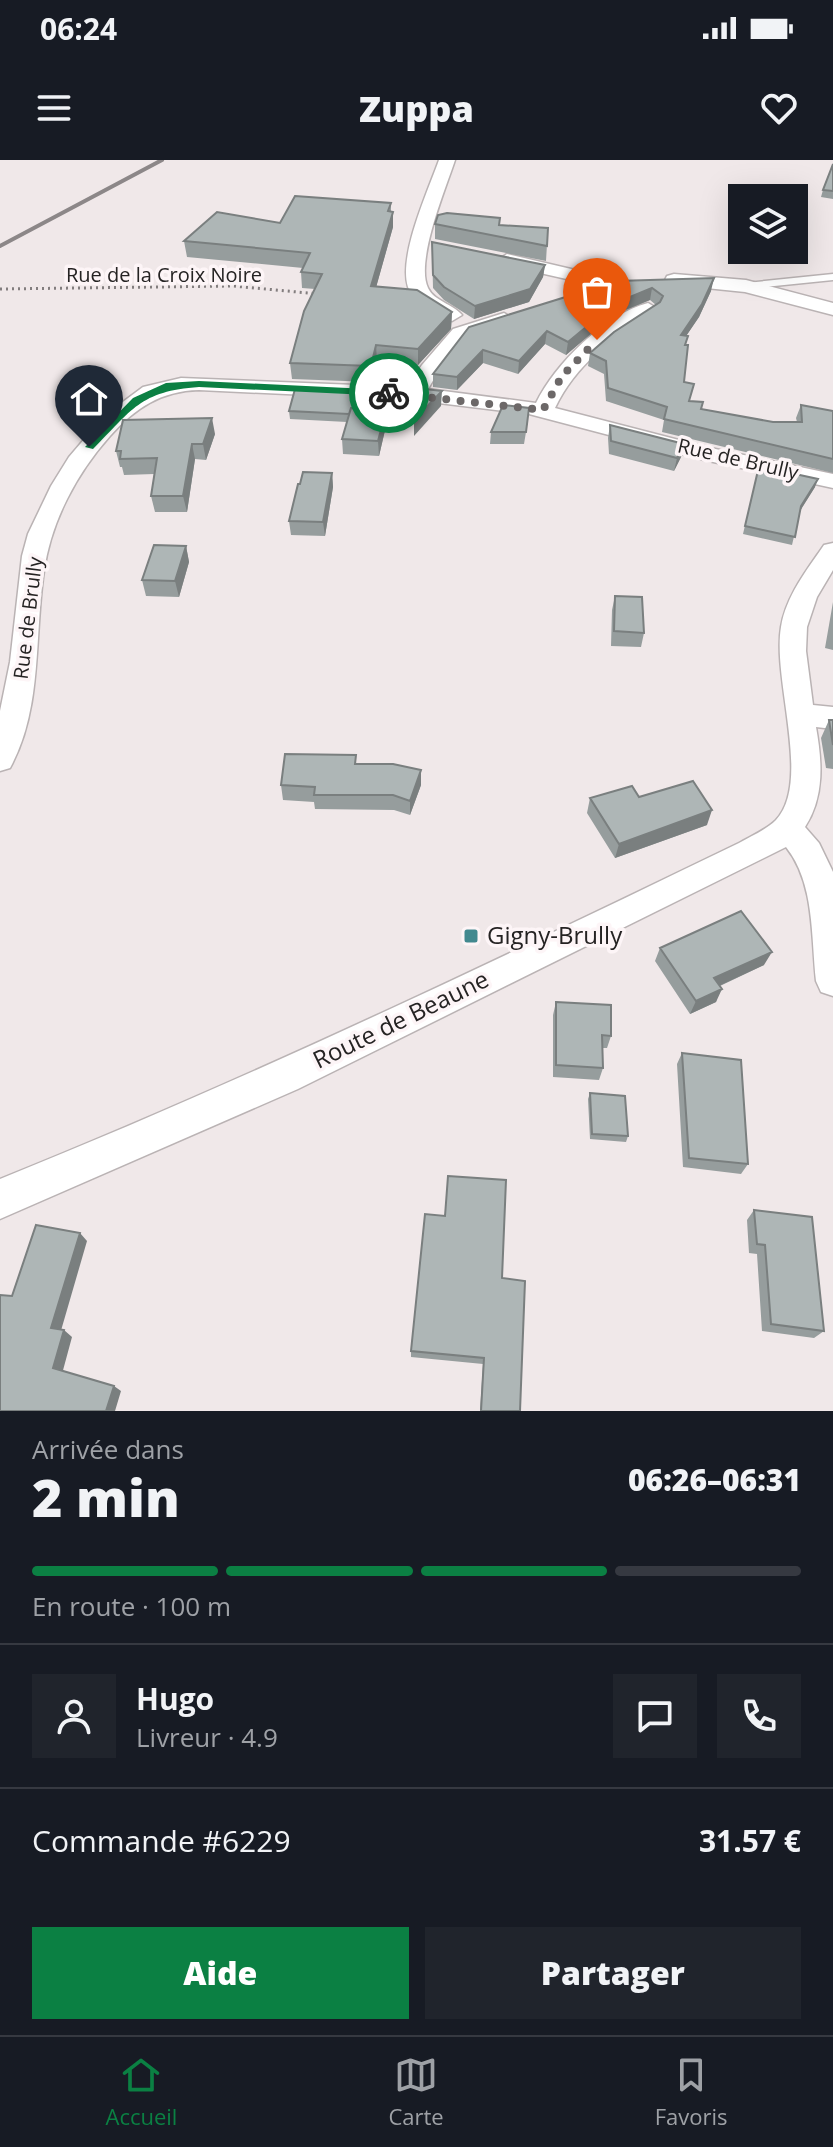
<!DOCTYPE html>
<html lang="fr">
<head>
<meta charset="utf-8">
<style>
  :root { --surface:#171b24; --page:#20242c; --text:#f1f3f6; --muted:#9ea1a6; --line:#363941; --accent:#0b8043 }
  body { margin:0; font-family:"Open Sans",sans-serif; background:var(--page); color:var(--text); height:100vh; display:flex; flex-direction:column; font-size:30px; white-space:nowrap }
  * { box-sizing:border-box; margin:0 }
  p { font-size:26px; color:var(--muted) }
  .icon { flex:none; width:44px; height:44px; fill:none; stroke:currentColor; stroke-width:2; stroke-linecap:round; stroke-linejoin:round }
  .map { position:relative; height:1251px; overflow:hidden }
  .side { display:flex; flex-direction:column; background:var(--surface); flex:1 }
  .side>* { flex:none }
  .controls { position:absolute; left:728px; top:24px; display:grid; gap:16px }
  .controls a { display:grid; place-items:center; width:80px; height:80px; border-radius:0px; background:var(--surface); box-shadow:0 8px 32px #0002; font-size:40px }
  .pin { position:absolute; display:grid; place-items:center; width:68px; height:68px; color:#fff; margin:-82px -34px; border-radius:50% 50% 50% 0; rotate:-45deg; box-shadow:0 0 8px #0007 }
  .pin .icon { rotate:45deg }
  .courier { position:absolute; display:grid; place-items:center; width:80px; height:80px; margin:-40px; border:6px solid #0b8043; border-radius:50%; background:#fff; color:#222; box-shadow:0 2px 10px #0007 }
  .headline em { font-style:normal; font-weight:800 }
  .headline div { display:flex; flex-direction:column-reverse }
  .headline { display:flex; align-items:center; justify-content:space-between; height:136px; padding:0 32px }
  h1 { font-size:52px; font-weight:800; line-height:60px }
  .bar { display:grid; grid-template-columns:repeat(4,1fr); gap:12px 8px; align-content:center; height:96px; padding:0 32px }
  .bar i { height:10px; border-radius:6px; background:var(--line) }
  .bar .current { background:var(--accent) }
  .bar p { grid-column:span 4 }
  .line { display:flex; align-items:center; gap:20px; padding:0 32px; border-top:2px solid var(--line) }
  .line div { flex:1 }
  .round { display:grid; place-items:center; flex:none; width:84px; height:84px; border-radius:0px; background:var(--page) }
  .cta { display:flex; gap:16px; margin-top:auto; padding:16px 32px }
  .cta a { flex:1; height:92px; border-radius:0px; background:var(--accent); color:#fff; font-size:32px; font-weight:800; line-height:92px; text-align:center }
  .cta a+a { background:var(--page); color:var(--text) }
  .status { display:flex; justify-content:space-between; align-items:center; height:56px; padding:0 40px; background:var(--surface); direction:ltr }
  .status svg { height:22px; fill:currentColor }
  header { display:flex; justify-content:space-between; align-items:center; height:104px; padding:0 32px; background:var(--surface); font-size:36px; font-weight:800 }
  .menu { display:flex; justify-content:space-around; align-items:center; height:112px; border-top:2px solid var(--line); background:var(--surface); font-size:22px; color:var(--muted) }
  .menu a { display:grid; justify-items:center; gap:4px }
  .menu .current { color:var(--accent) }
  .map>svg:first-child { display:block }
  .lines { fill:none; stroke-linecap:round; stroke-linejoin:round }
  .service-casing { stroke:#bab3b4; stroke-width:3 }
  .minor-casing { stroke:#bab3b4; stroke-width:3 }
  .path { stroke:#827d7e; stroke-width:3; stroke-dasharray:2 4; stroke-linecap:butt }
  .service { fill:#fff; fill-rule:evenodd }
  .minor { fill:#fff; fill-rule:evenodd }
  .rail { stroke:#8c8788; stroke-width:4 }
  .wall { fill:#969d9d }
  .shaded-wall { fill:#7a7f7f }
  .building { fill:#aeb6b6; stroke:#7a7f7f; stroke-width:2 }
  .route { fill:#0b8043 }
  .done { stroke:#6c6868; stroke-width:8; stroke-dasharray:0 14.4 }
  .poi-dot { fill:#42898f; stroke:#fdf5f7; stroke-width:3 }
  .labels { text-anchor:middle; stroke-width:7; stroke-linejoin:round; paint-order:stroke }
  .far-street-label { font-size:20px; fill:#252323; stroke:#fdf5f7 }
  .poi-label { font-size:24px; fill:#252323; stroke:#fdf5f7; text-anchor:start }
  .street-label { font-size:24px; fill:#252323; stroke:#fdf5f7 }
</style>
</head>
<body>
<div class="status"><b>06:24</b><svg viewBox="0 0 49 12"><path d="M0 12V9h3v3zM5 12V6h3v6zM10 12V3h3v9zM15 12V0h3v12zM26 1h20v11H26zM47 4h2v5h-2z"/></svg></div>
<header><svg class="icon" aria-label="menu" viewBox="0 0 24 24"><path d="M4 6h16M4 12h16M4 18h16"/></svg>Zuppa<svg class="icon" aria-label="heart" viewBox="0 0 24 24"><path d="M12 20l-8-8c-3-5 5-10 8-4 3-6 11-1 8 4z"/></svg></header>
<div class="map">
<svg width="833" height="1251" viewBox="0 0 833 1251">
  <rect width="100%" height="100%" fill="#f0e8e9"/>
  <g class="lines">
    <defs>
      <path id="service" d="M833 114V120L746 129 741 126 746 123Z"/>
      <path id="minor" d="M439 0H455C446 28 415 101 428 128 434 141 453 144 462 155L452 161C437 157 414 143 408 127 398 96 428 31 439 0Z
        M507 94 584 112 610 128 600 134 571 120 500 104 498 100Z
        M674 114 746 120 833 143V155L745 132 667 124 665 120 667 116Z
        M648 143 658 149 655 153C613 177 576 204 555 248L706 287 833 314V328L704 300 529 254 414 240 199 230C161 231 135 248 110 276 77 313 51 361 44 411 34 476 43 548 10 608L0 611V551L10 502 22 396 28 374 51 326 69 297 104 256 143 227 181 218 407 227 422 205 453 169 504 153 514 159 511 163 467 177 438 212 428 229 536 243C555 204 605 154 648 143Z
        M833 383V410L817 437 807 467 806 491 813 545 833 547V569L816 567C822 601 825 636 805 667L819 683 833 712V836L821 832 816 821C811 777 815 723 786 687L298 929 0 1059V1019C251 918 495 801 739 683 751 676 766 670 776 660 812 622 772 520 781 467 786 436 807 410 824 385Z"/>
    </defs>
    <!-- service casing -->
    <use href="#service" class="service-casing"/>
    <!-- minor casing -->
    <use href="#minor" class="minor-casing"/>
    <!-- path -->
    <path class="path" d="M0 129 233 126 319 134"/>
    <!-- service -->
    <use href="#service" class="service"/>
    <!-- minor -->
    <use href="#minor" class="minor"/>
    <!-- rail -->
    <path class="rail" d="M0 86 162 0"/>
  </g>
  <!-- wall -->
  <path class="wall" d="M833 4V39L821 37 823 30Z
    M391 43V52H393V67L376 127 452 152 451 169 418 205 377 201 372 222 292 219 290 203 315 129 302 128 301 112 303 108 187 97 184 81Z
    M435 64 499 65 548 68 546 101 435 79Z
    M432 82 545 105 543 117 529 142 474 159 444 140 433 128Z
    M617 121 711 131 699 157 686 176 684 222 690 241 701 249 773 262H797L796 258 801 245 833 251V313L662 272 664 260 606 241 604 214 588 206 590 193 656 145 650 140 613 155 566 195 545 184 518 214 483 203 457 230 433 227V214Z
    M367 241 365 249 386 266 379 296 343 294 342 279 347 262 290 259 289 251Z
    M528 260 524 284H490L491 272Z
    M610 265 684 284 681 297 674 311 609 294 608 278Z
    M215 274 206 300 195 299 187 352H155L151 336 154 314 124 315 122 307H120L116 291Z
    M332 313 333 327 325 376 291 375 289 361 300 324Z
    M757 314 815 327 800 351 792 385 743 374Z
    M186 386 189 402 179 437 146 436 142 420Z
    M615 436 644 473 641 487 611 486 612 450Z
    M833 442V490L825 488Z
    M829 560H833V609L826 608 821 578Z
    M356 595V604L421 625 410 655 394 650 315 649 314 642 283 640 281 625Z
    M639 637 707 665 615 698 587 653 590 638Z
    M660 788 764 805 720 826 716 842 690 854 655 801Z
    M556 842 611 876 607 888H602L603 908 599 920 553 917V855Z
    M682 893 748 1004 741 1014 683 1007 677 904Z
    M590 933 628 976 626 982 590 979 588 939Z
    M754 1050 824 1171 814 1178 762 1171 757 1094 749 1093 747 1060Z
    M502 1118 520 1251H480L483 1204 411 1197V1191Z"/>
  <!-- shaded-wall -->
  <path class="shaded-wall" d="M393 52V67L372 142 371 126Z
    M545 105 543 117 529 142 474 159 475 146Z
    M714 118 711 131 699 157 678 188 681 175Z
    M652 128 650 140 613 155 566 195 568 182 615 143Z
    M452 152 451 169 418 205V189Z
    M547 171 545 184 518 214 519 201Z
    M376 185 377 201 372 222 371 206Z
    M483 190V203L457 230V217Z
    M442 231 441 246 414 276V260Z
    M386 251V266L379 296 378 281Z
    M212 258 215 274 206 300 203 284Z
    M192 284 195 299 187 352 183 336Z
    M684 284 681 297 674 311 677 298Z
    M332 313 333 327 325 376 323 362Z
    M818 319 815 327 798 354 801 346Z
    M186 386 189 402 179 437 175 421Z
    M421 610V625L410 655V641Z
    M712 650 707 665 615 698 619 684Z
    M772 792 764 805 708 831 714 818Z
    M722 829 716 842 690 854 696 841Z
    M80 1073 87 1081 60 1174 51 1168Z
    M64 1170 72 1177 62 1214 53 1208Z
    M114 1226 121 1231 115 1251H106Z"/>
  <!-- building -->
  <path class="building" d="M833 4V31L823 30Z
    M295 36 391 43 388 51 393 52 371 126 417 130 452 152 418 189 376 185 371 206 290 203 304 151 322 114 301 112 310 93 184 81 217 52 280 63Z
    M447 53 500 58 499 65 548 68 547 86 435 64 438 55Z
    M432 82 545 105 530 129 475 146 444 127 433 115Z
    M714 118 702 144 681 175 688 176 685 185H688L684 222 694 224 689 241 703 242 701 249 773 262H802L801 245 833 251V299L664 259 667 247 608 228 606 201 590 193 614 172 660 142 663 136 652 128 615 143 568 182 547 171 519 201 483 190 457 217 433 214 469 167 617 121Z
    M295 229 367 233 363 249 351 248 349 254 289 251Z
    M425 229 442 231 414 260Z
    M503 245 529 248 526 272H491Z
    M351 248 386 251 378 281 342 279Z
    M212 258 203 284H192L183 336H151L157 298 120 299 121 291H116L123 260Z
    M610 265 684 284 677 298 611 281Z
    M759 306 818 319 801 346 795 377 745 366Z
    M303 312 332 313 323 362 289 361 298 324H300Z
    M154 385 186 386 175 421 142 420Z
    M615 436 642 437 644 473 614 471Z
    M829 560H833V585Z
    M285 594 356 595 355 604H393L421 610 410 641 393 635H314L315 627 281 625Z
    M693 621 712 650 619 684 590 638 632 626 639 637Z
    M741 751 772 792 714 818 722 829 696 841 660 788Z
    M556 842 611 845V876L602 875 603 908 556 905Z
    M682 893 741 900 748 1004 689 998Z
    M590 933 625 936 628 976 592 974Z
    M448 1016 506 1020 502 1118 525 1121 520 1251H481L484 1198 411 1191 425 1054 445 1056Z
    M754 1050 812 1057 824 1171 771 1164 765 1085 757 1084Z
    M36 1065 80 1073 51 1168 64 1170 53 1208 114 1226 106 1251H0V1135L12 1136Z"/>
  <!-- route -->
  <path class="route" d="M199 221 389 230 394 233 389 236 199 227C140 231 132 250 93 289L85 287 133 238 166 223Z"/>
  <g class="lines">
    <!-- done -->
    <path class="done" d="M389 233 543 250 562 216 597 180"/>
  </g>
  <!-- markers -->
  <rect class="poi-dot" x="463" y="768" width="16" height="16" rx="4"/>
  <g class="labels">
    <!-- far-street labels -->
    <g class="far-street-label">
      <text x="164" y="122">Rue de la Croix Noire</text>
      <text transform="translate(738 299) rotate(13)" y="7">Rue de Brully</text>
      <text transform="translate(28 458) rotate(-83)" y="7">Rue de Brully</text>
    </g>
    <!-- poi labels -->
    <g class="poi-label">
      <text x="487" y="784">Gigny-Brully</text>
    </g>
    <!-- street labels -->
    <g class="street-label">
      <text transform="translate(401 860) rotate(-26)" y="8">Route de Beaune</text>
    </g>
  </g>
</svg>
<div class="controls">
<a><svg class="icon" aria-label="layers" viewBox="0 0 24 24"><path d="M12 4l9 5-9 5-9-5zM3 14l9 5 9-5"/></svg></a>
</div>
<div class="pin" style="left:597px;top:180px;background:#ea580c"><svg class="icon" aria-label="bag" viewBox="0 0 24 24"><path d="M5 8h14l-1 12H6zM9 8a3 3 0 0 1 6 0"/></svg></div>
<div class="pin" style="left:89px;top:287px;background:#1f2937"><svg class="icon" aria-label="home" viewBox="0 0 24 24"><path d="M3 11l9-7 9 7M6 9v11h12V9"/></svg></div>
<div class="courier" style="left:389px;top:233px"><svg class="icon" aria-label="bike" viewBox="0 0 24 24"><circle cx="6" cy="16" r="4"/><circle cx="18" cy="16" r="4"/><path d="M6 16l4-8h5l3 8M10 8l3 8H6M13 5h3"/></svg></div>
</div>
<section class="side">
<div class="headline"><div><h1>2 min</h1><p>Arrivée dans</p></div><em>06:26–06:31</em></div>
<div class="bar"><i class="current"></i><i class="current"></i><i class="current"></i><i></i><p>En route · 100 m</p></div>
<div class="line" style="height:144px"><a class="round"><svg class="icon" aria-label="person" viewBox="0 0 24 24"><circle cx="12" cy="8" r="4"/><path d="M4 21q1-7 8-7t8 7"/></svg></a><div><b>Hugo</b><p>Livreur · 4.9</p></div><a class="round"><svg class="icon" aria-label="chat" viewBox="0 0 24 24"><path d="M4 5h16v11H9l-5 4z"/></svg></a><a class="round"><svg class="icon" aria-label="phone" viewBox="0 0 24 24"><path d="M5 4h4l2 5-3 2q2 4 5 5l2-3 5 2v4C11 20 4 13 5 4z"/></svg></a></div>
<div class="line" style="height:104px"><div>Commande #6229</div><b>31.57 €</b></div>
<div class="cta"><a>Aide</a><a>Partager</a></div>
</section>
<nav class="menu">
<a class="current"><svg class="icon" aria-label="home" viewBox="0 0 24 24"><path d="M3 11l9-7 9 7M6 9v11h12V9"/></svg>Accueil</a>
<a><svg class="icon" aria-label="map" viewBox="0 0 24 24"><path d="M3 6l6-2 6 2 6-2v14l-6 2-6-2-6 2zM9 4v14M15 6v14"/></svg>Carte</a>
<a><svg class="icon" aria-label="saved" viewBox="0 0 24 24"><path d="M7 4h10v16l-5-4-5 4z"/></svg>Favoris</a>
</nav>
</body>
</html>
